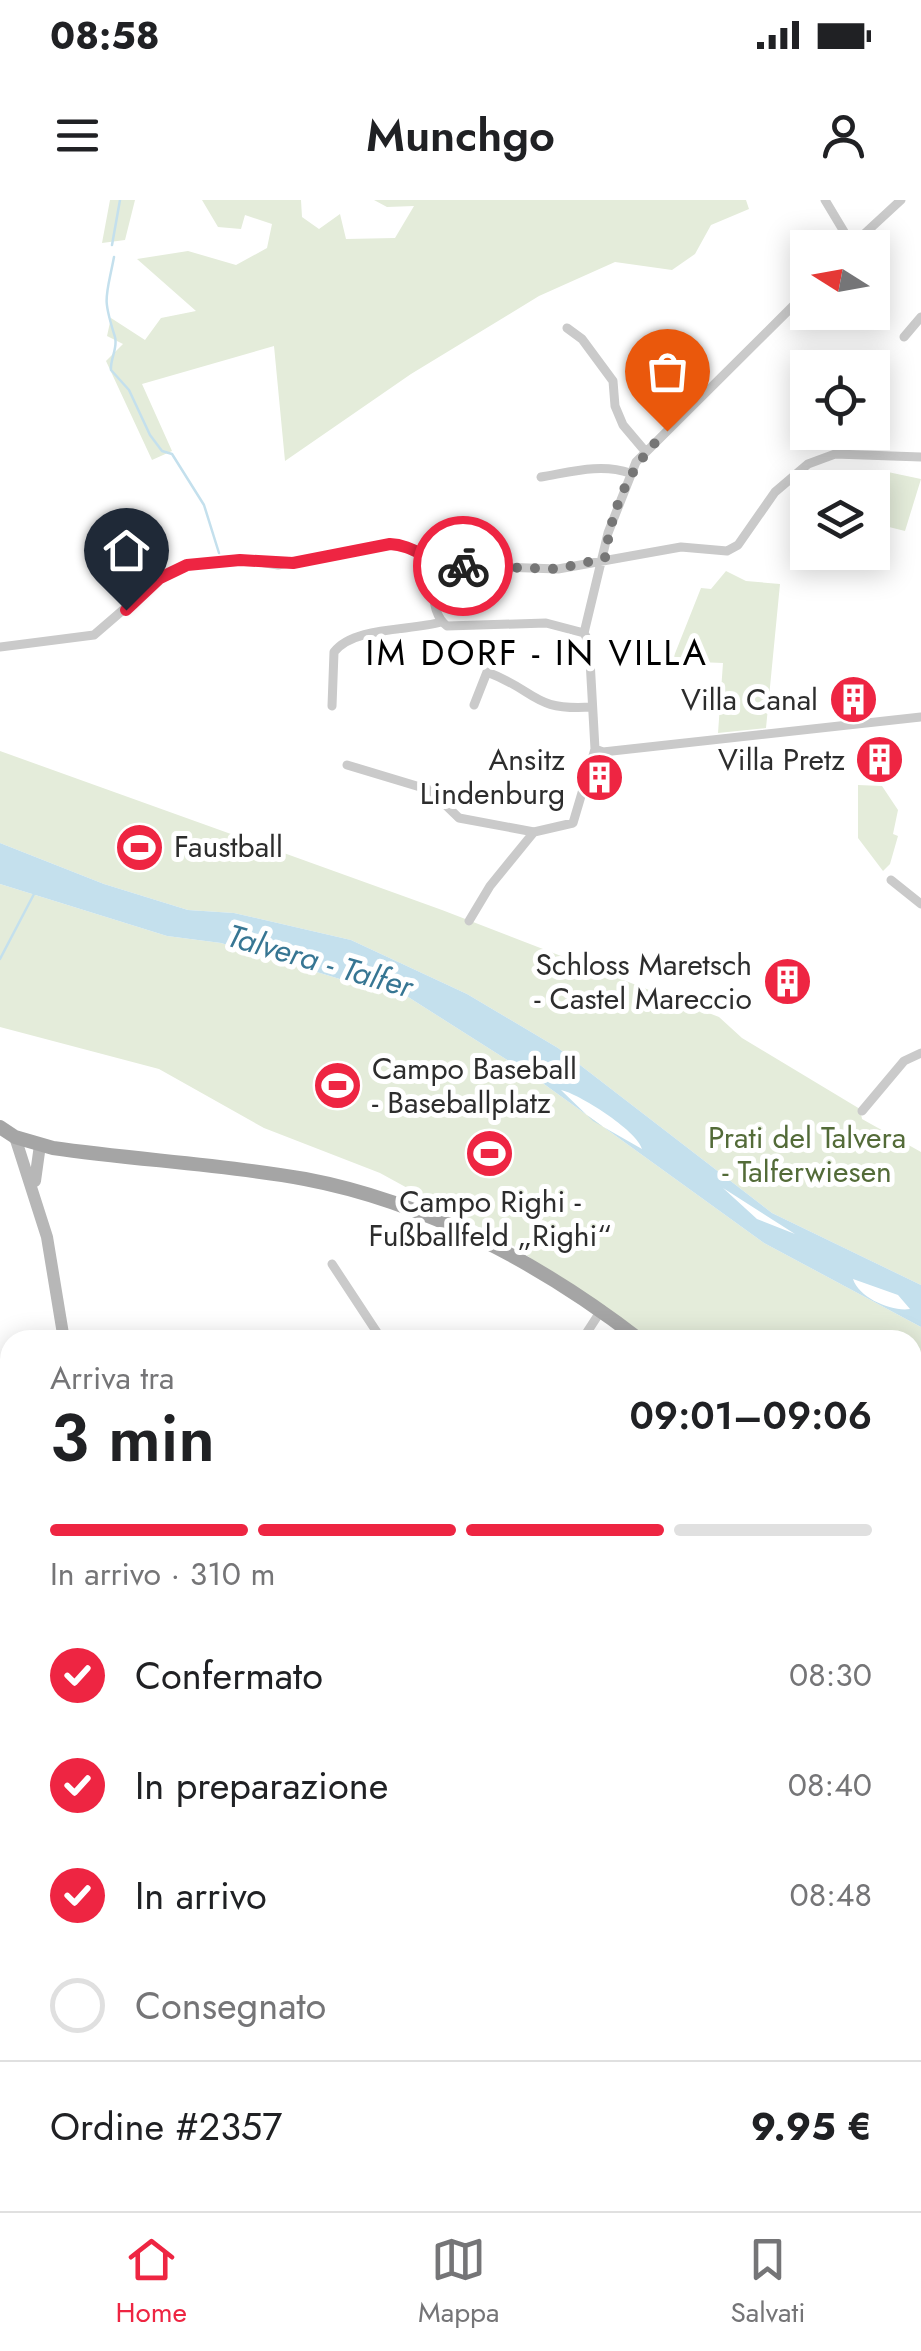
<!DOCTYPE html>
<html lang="it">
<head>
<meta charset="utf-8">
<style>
  :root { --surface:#fff; --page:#f2f2f2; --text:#202124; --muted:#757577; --line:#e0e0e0; --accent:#ee2542 }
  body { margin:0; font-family:Jost,sans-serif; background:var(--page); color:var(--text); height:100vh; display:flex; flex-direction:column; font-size:38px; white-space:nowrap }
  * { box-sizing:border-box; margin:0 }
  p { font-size:32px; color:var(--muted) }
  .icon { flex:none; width:55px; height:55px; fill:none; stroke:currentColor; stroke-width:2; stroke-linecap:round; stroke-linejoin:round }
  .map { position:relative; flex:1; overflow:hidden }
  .side { position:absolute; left:0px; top:1130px; width:922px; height:882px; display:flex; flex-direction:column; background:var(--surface); border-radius:30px 30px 0 0; box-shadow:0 5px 25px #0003 }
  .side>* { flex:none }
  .needle { width:65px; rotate:281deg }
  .buttons { position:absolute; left:790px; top:30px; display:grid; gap:20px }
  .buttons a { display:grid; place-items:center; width:100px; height:100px; border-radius:0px; background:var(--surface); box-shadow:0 5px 25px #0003; font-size:50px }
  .pin { position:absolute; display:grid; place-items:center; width:85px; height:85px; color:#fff; margin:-102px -42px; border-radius:50% 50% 50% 0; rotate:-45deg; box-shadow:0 0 10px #0007 }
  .pin .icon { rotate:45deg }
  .courier { position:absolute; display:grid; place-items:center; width:100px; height:100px; margin:-50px; border:8px solid #ee2542; border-radius:50%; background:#fff; color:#222; box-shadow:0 2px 12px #0007 }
  .headline em { font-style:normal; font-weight:600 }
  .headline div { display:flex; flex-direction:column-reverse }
  .headline { display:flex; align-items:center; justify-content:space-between; height:170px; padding:0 50px }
  h1 { font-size:65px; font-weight:600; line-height:75px }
  .bar { display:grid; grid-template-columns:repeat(4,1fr); gap:15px 10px; align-content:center; height:120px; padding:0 50px }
  .bar i { height:12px; border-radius:8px; background:var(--line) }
  .bar .current { background:var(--accent) }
  .bar p { grid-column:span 4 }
  .line { display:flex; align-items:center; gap:25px; padding:0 50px; border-top:2px solid var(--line) }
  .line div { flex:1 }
  ol { padding:0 50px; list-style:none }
  li { display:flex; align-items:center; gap:30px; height:110px }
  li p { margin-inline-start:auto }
  li .icon { padding:10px; border-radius:50%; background:var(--accent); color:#fff; stroke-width:4 }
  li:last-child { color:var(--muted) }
  li i { width:55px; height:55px; border:5px solid var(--line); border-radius:50% }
  .status { display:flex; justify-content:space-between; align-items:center; height:70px; padding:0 50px; background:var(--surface); direction:ltr }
  .status svg { height:28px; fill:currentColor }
  header { display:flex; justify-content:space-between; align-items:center; height:130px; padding:0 50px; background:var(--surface); font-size:45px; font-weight:600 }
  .tab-bar { display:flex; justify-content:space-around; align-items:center; height:140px; border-top:2px solid var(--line); background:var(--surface); font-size:28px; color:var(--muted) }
  .tab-bar a { display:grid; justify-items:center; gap:5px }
  .tab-bar .current { color:var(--accent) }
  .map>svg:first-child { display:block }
  .green { fill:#e4ecda }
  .water { fill:#c4e0ed; fill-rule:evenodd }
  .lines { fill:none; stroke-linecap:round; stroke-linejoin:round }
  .stream { stroke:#c4e0ed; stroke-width:2.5 }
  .street { stroke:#cacaca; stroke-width:9 }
  .secondary { stroke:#b7b7b7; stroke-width:12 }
  .primary { stroke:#a5a5a5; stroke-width:14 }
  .done { stroke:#767676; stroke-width:10; stroke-dasharray:0 18 }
  .route { stroke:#ee2542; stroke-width:12 }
  .labels { text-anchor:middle; stroke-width:10; stroke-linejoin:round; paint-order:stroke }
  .poi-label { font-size:30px; fill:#2d2d2d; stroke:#fff; text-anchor:end }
  .park-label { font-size:30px; fill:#536b38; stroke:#fff }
  .water-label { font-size:32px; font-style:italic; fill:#377693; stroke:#fff }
  .quarter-label { font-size:35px; letter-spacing:2.5px; fill:#000; stroke:#fff }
</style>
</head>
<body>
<div class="status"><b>08:58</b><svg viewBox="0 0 49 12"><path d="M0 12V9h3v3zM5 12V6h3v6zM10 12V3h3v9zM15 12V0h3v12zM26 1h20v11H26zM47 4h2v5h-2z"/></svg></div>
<header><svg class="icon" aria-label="menu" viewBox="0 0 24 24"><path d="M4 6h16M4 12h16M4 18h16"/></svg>Munchgo<svg class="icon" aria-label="person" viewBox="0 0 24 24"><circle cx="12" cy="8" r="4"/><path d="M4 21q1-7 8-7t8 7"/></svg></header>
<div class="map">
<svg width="921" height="2011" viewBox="0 0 921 2011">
  <rect width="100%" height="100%" fill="#fff"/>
  <!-- green -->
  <path class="green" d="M110 0H135L125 40 102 43Z
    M202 0H301L302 17 319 29 340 14 346 39 395 38 414 6 387 7 374 0H746L749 9 711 25 695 54 672 70 615 62 539 96 411 174 285 261 274 146 142 184 172 251 152 260 106 161 123 144 107 136 111 118 145 140 161 118 196 111 137 59 188 51 236 65 267 48 272 24 245 15 241 29 218 27Z
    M883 271 921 279 905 331 873 323Z
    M726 371 746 381 780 384 766 528 718 533 723 463 672 461 701 388 711 389Z
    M0 551 442 710 719 817 742 838 860 909 862 919 921 952V1085L772 1013 558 848 467 794 351 740 234 713 188 710 104 684 0 643Z
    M858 585 882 586 898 610 893 634 898 636 890 664 883 671 858 638Z
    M0 684 167 736 221 743 353 783 394 788 537 879 764 1043 921 1127V1302L913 1294 912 1140H642L517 1048 380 973 264 928 159 869 0 827Z
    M0 1414 10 1418V1537L0 1539Z
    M6 1895 10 2002 35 2003 39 2011H0V1896Z"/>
  <!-- water -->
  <path class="water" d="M0 643 104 684 188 710 234 713 351 740 467 794 558 848 772 1013 921 1085V1127L764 1043 537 879 394 788 353 783 221 743 167 736 0 684ZM561 890C577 893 637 930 642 949L593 921ZM723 988 795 1034 757 1019ZM853 1079 898 1095 910 1109C892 1112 859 1098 853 1079Z"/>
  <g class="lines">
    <!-- stream -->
    <path class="stream" d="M112 45 120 0
      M114 57C106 99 102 96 115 137 118 148 110 159 111 170L129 190 150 235 162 251 172 254 204 305 219 353
      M0 759 34 694"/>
    <!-- street -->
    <path class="street" d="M825 0 852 45
      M849 48 901 0
      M567 128 582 139 613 181 615 206 623 225 645 251
      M904 137 921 117
      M541 277C571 272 601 263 630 273
      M425 359 448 365 558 369 681 347 727 351 738 345 775 292 808 264 835 254 921 257
      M584 433 589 442 595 549 603 552 921 517
      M584 433 608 333 636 262 808 91
      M0 447 94 435 160 378 187 365 240 359 278 365 391 344C450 346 419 405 447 426L546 423 584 433
      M474 505 487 472C538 491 531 511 592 507
      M332 506 334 452C354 426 411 431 441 422
      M347 565 430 590 459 618 534 632
      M891 680 921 704
      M469 721 490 686 534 632 573 623 595 549
      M862 911 904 861 921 853
      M332 1064 382 1140
      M582 1140 602 1109
      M0 1213 10 1212
      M912 1355 921 1359
      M912 1402 921 1417
      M0 1412 10 1414
      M912 1585 921 1589
      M0 1593 10 1591
      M10 1763 6 1768 10 1784
      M107 2002 114 2011
      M249 2002 252 2011
      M694 2002 697 2011
      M812 2002 828 2011
      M192 2011 196 2002"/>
    <!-- secondary -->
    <path class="secondary" d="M15 937 47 1037 64 1140
      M35 981 40 945
      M340 2002 346 2011
      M709 2011 713 2002"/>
    <!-- primary -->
    <path class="primary" d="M0 927 15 937 53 948C136 960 222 964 305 979 427 1002 543 1065 640 1140
      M912 1315 921 1313
      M912 1574 921 1556
      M912 1753 921 1757"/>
  </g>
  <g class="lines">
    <!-- done -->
    <path class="done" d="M463 366 558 369 605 358C612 307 629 266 667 231"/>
    <!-- route -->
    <path class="route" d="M126 410 160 378 187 365 240 360 293 363 390 344C416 345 430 365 463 366"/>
  </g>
  <!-- icons -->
  <defs>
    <symbol id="building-disc" viewBox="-11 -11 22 22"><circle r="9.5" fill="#ee2542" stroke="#fff"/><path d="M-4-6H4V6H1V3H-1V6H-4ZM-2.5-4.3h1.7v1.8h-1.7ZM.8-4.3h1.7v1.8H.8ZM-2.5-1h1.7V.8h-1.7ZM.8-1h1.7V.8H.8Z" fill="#fff"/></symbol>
    <symbol id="stadium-disc" viewBox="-11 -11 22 22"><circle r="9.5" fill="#ee2542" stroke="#fff"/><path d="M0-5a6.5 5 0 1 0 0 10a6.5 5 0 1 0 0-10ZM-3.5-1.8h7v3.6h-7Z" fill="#fff"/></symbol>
  </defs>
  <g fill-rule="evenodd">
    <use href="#building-disc" x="826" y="472" width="55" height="55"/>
    <use href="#building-disc" x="852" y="532" width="55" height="55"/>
    <use href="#building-disc" x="572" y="550" width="55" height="55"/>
    <use href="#stadium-disc" x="112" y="620" width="55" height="55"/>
    <use href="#building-disc" x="760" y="754" width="55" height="55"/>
    <use href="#stadium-disc" x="310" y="858" width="55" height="55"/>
    <use href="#stadium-disc" x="462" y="926" width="55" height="55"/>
  </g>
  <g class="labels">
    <!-- poi labels -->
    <g class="poi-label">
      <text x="818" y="510">Villa Canal</text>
      <text x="565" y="570">Ansitz<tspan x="565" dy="34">Lindenburg</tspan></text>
      <text x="845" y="570">Villa Pretz</text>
      <text x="174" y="657" text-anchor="start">Faustball</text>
      <text x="752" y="775">Schloss Maretsch<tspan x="752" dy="34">- Castel Mareccio</tspan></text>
      <text x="372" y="879" text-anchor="start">Campo Baseball<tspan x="372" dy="34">- Baseballplatz</tspan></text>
      <text x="490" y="1012" text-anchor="middle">Campo Righi -<tspan x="490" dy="34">Fußballfeld „Righi“</tspan></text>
    </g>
    <!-- park labels -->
    <g class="park-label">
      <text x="807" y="948">Prati del Talvera<tspan x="807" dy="34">- Talferwiesen</tspan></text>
    </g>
    <!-- water labels -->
    <g class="water-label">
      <text transform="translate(320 761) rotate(16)" y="11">Talvera - Talfer</text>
    </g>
    <!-- quarter labels -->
    <g class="quarter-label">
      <text x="537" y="465">IM DORF - IN VILLA</text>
    </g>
  </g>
</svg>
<div class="buttons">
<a><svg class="needle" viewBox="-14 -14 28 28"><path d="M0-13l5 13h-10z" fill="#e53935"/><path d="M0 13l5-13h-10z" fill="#757577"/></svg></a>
<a><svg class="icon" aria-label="locate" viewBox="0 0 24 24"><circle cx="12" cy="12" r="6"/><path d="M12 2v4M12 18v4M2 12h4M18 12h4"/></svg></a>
<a><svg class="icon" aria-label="layers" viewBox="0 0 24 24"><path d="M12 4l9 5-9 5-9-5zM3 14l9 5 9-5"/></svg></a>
</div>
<div class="pin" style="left:667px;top:231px;background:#ea580c"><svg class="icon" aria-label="bag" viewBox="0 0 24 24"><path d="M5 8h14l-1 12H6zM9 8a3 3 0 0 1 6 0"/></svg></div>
<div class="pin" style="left:126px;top:410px;background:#1f2937"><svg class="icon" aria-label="home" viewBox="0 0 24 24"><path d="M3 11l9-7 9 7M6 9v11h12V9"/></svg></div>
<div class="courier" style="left:463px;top:366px"><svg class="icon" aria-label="bike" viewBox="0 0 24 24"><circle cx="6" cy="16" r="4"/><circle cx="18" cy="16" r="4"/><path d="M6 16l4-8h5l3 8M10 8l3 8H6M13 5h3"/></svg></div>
<section class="side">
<div class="headline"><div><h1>3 min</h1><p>Arriva tra</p></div><em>09:01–09:06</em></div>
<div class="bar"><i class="current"></i><i class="current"></i><i class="current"></i><i></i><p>In arrivo · 310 m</p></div>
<ol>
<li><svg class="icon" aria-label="check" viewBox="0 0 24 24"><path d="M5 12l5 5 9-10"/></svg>Confermato<p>08:30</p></li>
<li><svg class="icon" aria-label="check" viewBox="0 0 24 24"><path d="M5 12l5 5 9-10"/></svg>In preparazione<p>08:40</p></li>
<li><svg class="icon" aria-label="check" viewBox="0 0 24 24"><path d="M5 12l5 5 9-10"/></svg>In arrivo<p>08:48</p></li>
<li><i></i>Consegnato</li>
</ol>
<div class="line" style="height:130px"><div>Ordine #2357</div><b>9.95 €</b></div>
</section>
</div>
<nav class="tab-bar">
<a class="current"><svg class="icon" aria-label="home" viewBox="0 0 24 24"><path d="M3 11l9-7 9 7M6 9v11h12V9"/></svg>Home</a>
<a><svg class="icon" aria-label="map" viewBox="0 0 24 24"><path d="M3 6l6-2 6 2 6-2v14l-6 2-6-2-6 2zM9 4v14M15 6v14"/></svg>Mappa</a>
<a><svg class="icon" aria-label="saved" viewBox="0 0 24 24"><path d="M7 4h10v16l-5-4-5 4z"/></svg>Salvati</a>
</nav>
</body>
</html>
